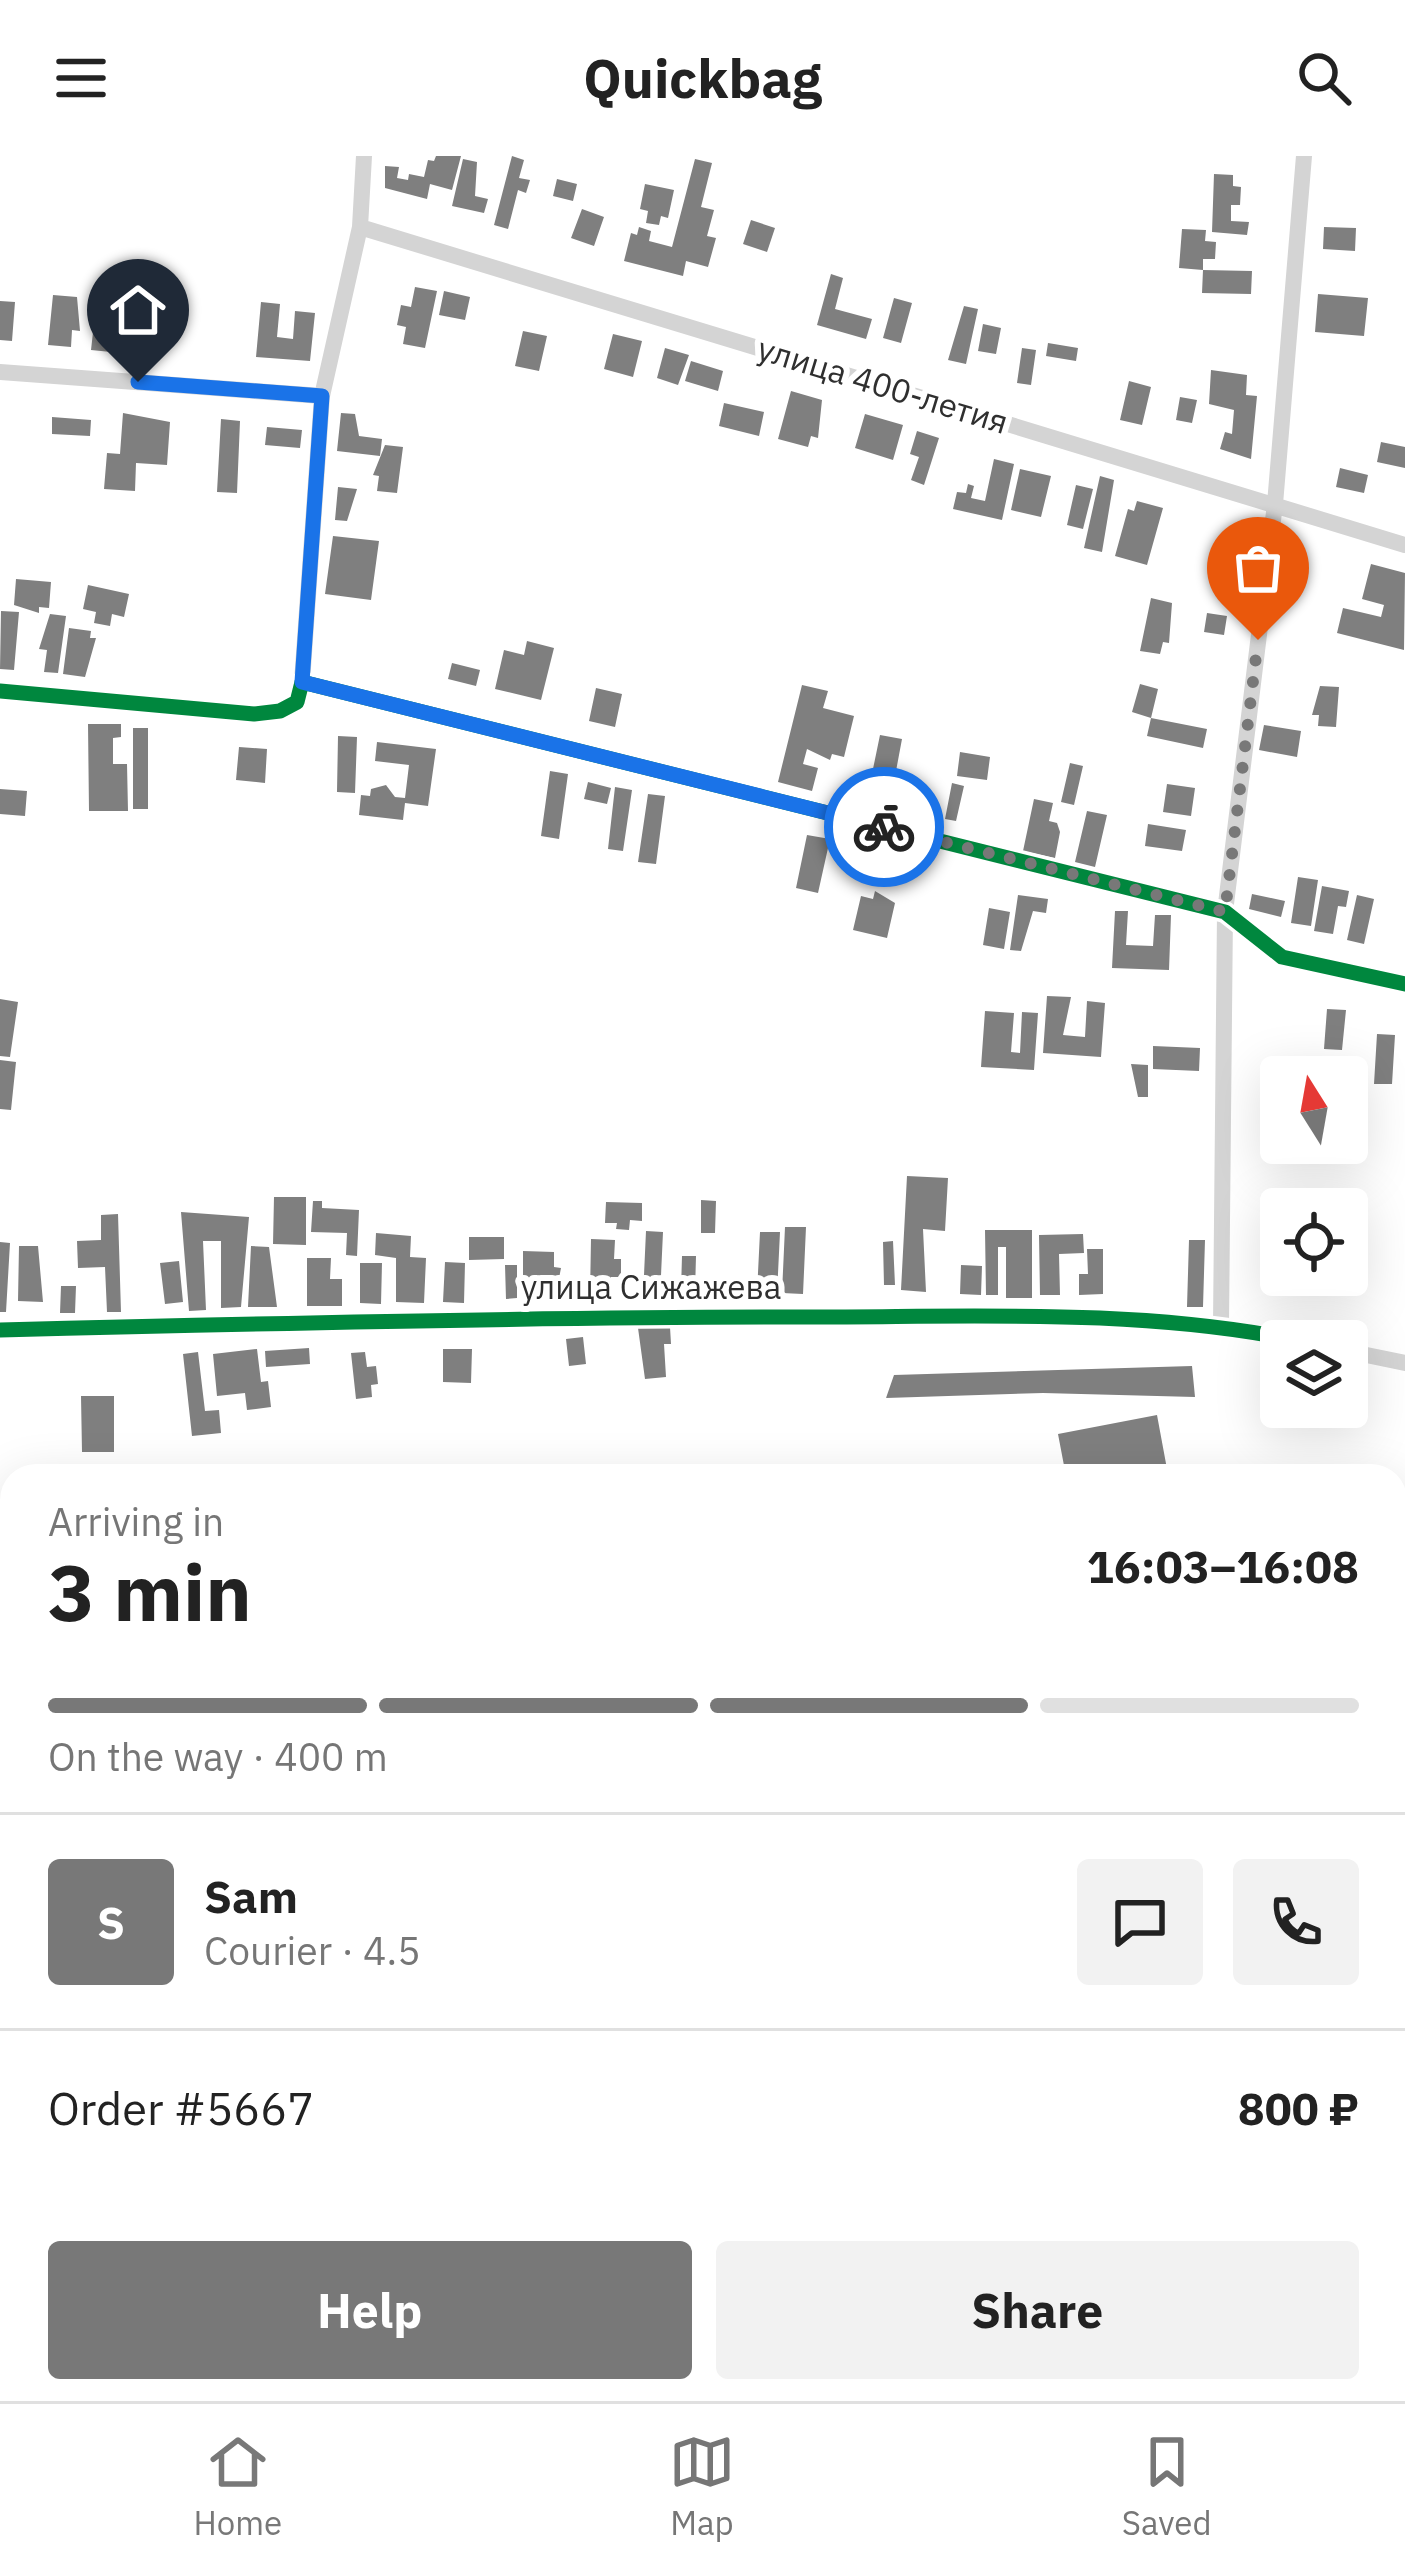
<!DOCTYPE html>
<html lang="en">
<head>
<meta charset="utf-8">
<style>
  :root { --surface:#fff; --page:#f2f2f2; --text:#222; --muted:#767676; --line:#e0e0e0; --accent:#787878 }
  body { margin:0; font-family:"IBM Plex Sans",sans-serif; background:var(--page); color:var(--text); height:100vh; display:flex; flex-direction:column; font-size:45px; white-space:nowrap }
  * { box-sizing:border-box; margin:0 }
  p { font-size:39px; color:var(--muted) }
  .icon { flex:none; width:66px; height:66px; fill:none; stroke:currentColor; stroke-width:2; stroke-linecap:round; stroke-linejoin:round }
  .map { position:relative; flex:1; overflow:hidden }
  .side { position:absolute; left:0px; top:1308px; width:1407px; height:939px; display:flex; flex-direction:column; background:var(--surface); border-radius:36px 36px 0 0; box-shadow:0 12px 48px #0002 }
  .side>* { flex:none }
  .needle { width:78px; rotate:349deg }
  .buttons { position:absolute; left:1260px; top:900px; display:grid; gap:24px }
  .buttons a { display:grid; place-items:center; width:108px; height:108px; border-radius:12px; background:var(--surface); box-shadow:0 12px 48px #0002; font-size:60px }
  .pin { position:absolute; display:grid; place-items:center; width:102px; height:102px; color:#fff; margin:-123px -51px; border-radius:50% 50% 50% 0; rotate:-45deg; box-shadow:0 0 12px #0007 }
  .pin .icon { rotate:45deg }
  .courier { position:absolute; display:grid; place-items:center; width:120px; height:120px; margin:-60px; border:9px solid #1a73e8; border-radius:50%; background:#fff; color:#222; box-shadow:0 3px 15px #0007 }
  .head em { font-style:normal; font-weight:700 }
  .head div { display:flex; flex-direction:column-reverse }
  .head { display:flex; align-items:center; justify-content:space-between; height:204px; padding:0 48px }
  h1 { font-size:78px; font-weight:700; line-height:90px }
  .bar { display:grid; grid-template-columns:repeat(4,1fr); gap:18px 12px; align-content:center; height:144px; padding:0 48px }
  .bar i { height:15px; border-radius:9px; background:var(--line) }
  .bar .active { background:var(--accent) }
  .bar p { grid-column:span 4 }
  .line { display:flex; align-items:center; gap:30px; padding:0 48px; border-top:3px solid var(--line) }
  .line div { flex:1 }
  .round { display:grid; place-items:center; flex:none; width:126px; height:126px; border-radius:12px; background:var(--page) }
  .button { display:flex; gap:24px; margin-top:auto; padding:24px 48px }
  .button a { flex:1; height:138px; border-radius:12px; background:var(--accent); color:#fff; font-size:48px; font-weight:700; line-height:138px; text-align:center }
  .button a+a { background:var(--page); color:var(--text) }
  header { display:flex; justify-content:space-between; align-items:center; height:156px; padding:0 48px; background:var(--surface); font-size:54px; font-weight:700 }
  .dock { display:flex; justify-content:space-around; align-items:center; height:168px; border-top:3px solid var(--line); background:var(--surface); font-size:33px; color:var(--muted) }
  .dock a { display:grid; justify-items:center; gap:6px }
  .dock .active { color:var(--accent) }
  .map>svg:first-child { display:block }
  .building { fill:#7f7f7f }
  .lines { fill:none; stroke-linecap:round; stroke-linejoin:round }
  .street { stroke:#d4d4d4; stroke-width:16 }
  .cycleway-casing { stroke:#fff; stroke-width:22 }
  .cycleway { stroke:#00873e; stroke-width:15 }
  .done { stroke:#787878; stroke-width:12; stroke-dasharray:0 21.6 }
  .route { stroke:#1a73e8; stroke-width:15 }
  .labels { text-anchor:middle; stroke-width:12; stroke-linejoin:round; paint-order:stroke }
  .street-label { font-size:33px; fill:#2f2f2f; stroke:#fff }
</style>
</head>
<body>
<header><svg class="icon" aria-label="menu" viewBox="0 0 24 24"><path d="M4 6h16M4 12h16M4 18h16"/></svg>Quickbag<svg class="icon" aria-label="search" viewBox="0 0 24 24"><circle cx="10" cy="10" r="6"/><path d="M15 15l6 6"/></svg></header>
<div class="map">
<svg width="1405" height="2245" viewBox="0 0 1405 2245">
  <rect width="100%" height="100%" fill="#fff"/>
  <!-- building -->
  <path class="building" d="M436 0H461L452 34 430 28 427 43 385 32V10L399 11 397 22 408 24 409 18 424 21 428 4 434 5Z
    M512 0 524 4 519 22 530 24 526 37 518 34 508 73 494 69Z
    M463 3 477 6 475 40 488 43 484 57 452 50Z
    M695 3 712 7 701 51 714 54 707 80 716 82 708 111 686 105 683 120 624 105 631 77 637 79 639 71 651 75 649 85 672 91Z
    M1214 18 1233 19V30L1241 31 1240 49H1231V65L1249 66 1247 79 1212 76Z
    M557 23 577 28 573 45 553 40Z
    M645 28 674 34 668 62 661 60 659 69 646 67 648 55 640 53Z
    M582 53 604 61 594 90 571 82Z
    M751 64 775 72 767 96 743 88Z
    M1324 71 1356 72 1355 95 1323 93Z
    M1182 73 1206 74 1205 85 1216 86 1215 103H1203V114L1179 112Z
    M1203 114 1252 115 1251 138 1202 137Z
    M831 118 843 122 835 153 872 163 866 183 817 169Z
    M415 131 437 135 425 192 403 188 406 171 397 169 401 149 411 151Z
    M444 135 470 141 465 164 439 159Z
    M1318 138 1368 142 1364 180 1315 176Z
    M53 139 77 141 80 175 72 174 71 191 48 189Z
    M97 141 116 143 111 196 91 194Z
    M894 142 912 147 901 187 883 182Z
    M0 145 15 146 12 185 0 184Z
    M261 146 280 148 277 181 293 183 295 155 315 157 310 205 256 201Z
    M964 150 978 153 966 208 948 204Z
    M120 168 138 170 137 186H130L129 193 117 192Z
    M983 168 1001 172 996 198 978 195Z
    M523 175 547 180 539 215 515 210Z
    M613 178 642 185 633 221 604 213Z
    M1048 187 1078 192 1076 205 1046 200Z
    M665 192 689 199 678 229 657 222Z
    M1022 192 1036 194 1031 229 1017 227Z
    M691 205 723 215 718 235 685 225Z
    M1211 214 1247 219 1246 239 1257 240 1251 303 1220 293 1225 276 1232 278 1234 254 1209 248Z
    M1129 225 1151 231 1142 269 1120 264Z
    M791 235 822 244 818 282 811 280 808 291 778 283Z
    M1180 241 1197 244 1192 267 1176 264Z
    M724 247 764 256 759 280 719 270Z
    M123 257 170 266 167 309 136 307 135 335 104 333 107 297 120 298Z
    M341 257 355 258 359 280 382 283 380 300 337 295Z
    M865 258 903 269 893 304 855 292Z
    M52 261 91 264 90 280 52 278Z
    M221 263 240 265 237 337 217 336Z
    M267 271 302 274 300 292 265 289Z
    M917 275 939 282 924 329 911 324 919 301 910 298Z
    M1381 286 1405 291V312L1377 306Z
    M385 289 403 291 397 337 377 335 379 320 373 319Z
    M994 303 1014 308 1002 364 953 353 957 336 966 337 968 328 974 330 971 342 985 345Z
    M1340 312 1368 319 1364 337 1336 331Z
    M1020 313 1051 320 1041 361 1011 354Z
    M1100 320 1114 324 1102 396 1084 392Z
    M1076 329 1093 333 1083 373 1067 369Z
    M338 331 357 333 347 365 335 364Z
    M1137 345 1163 352 1147 409 1115 400 1128 353 1134 355Z
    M333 380 379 385 371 444 325 438Z
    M1371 408 1405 417 1404 494 1337 477 1343 452 1381 461 1384 449 1362 443Z
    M16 423 51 426 49 452 39 451V457L14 449Z
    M88 429 129 438 124 461 112 458 110 470 94 467 96 456 83 453Z
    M1151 442 1172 447 1169 487 1163 486 1160 498 1140 495Z
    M1 455 19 456 14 514 0 513Z
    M1207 457 1227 460 1224 479 1204 476Z
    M50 458 66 460 58 517 44 516 47 494 39 493Z
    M69 472 91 475 90 482H96L85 521 63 518Z
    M527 485 554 492 541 544 495 533 504 494 524 499Z
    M452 507 480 514 476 530 448 523Z
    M1140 528 1158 533 1151 562 1132 556Z
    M802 529 828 535 823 552 854 560 844 601 832 598 830 604 807 593 803 608 818 612 812 635 778 626Z
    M1320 530 1339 531 1336 571 1318 570 1319 559H1312Z
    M596 532 622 538 615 571 589 565Z
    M1151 562 1207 573 1203 592 1147 580Z
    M88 568H121V581L113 582V608H127L128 655H89Z
    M1264 569 1301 575 1297 601 1259 594Z
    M133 572H148V653H133Z
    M880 579 902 583 890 647 867 642Z
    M338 580 357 581 355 637 337 636Z
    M377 586 436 593 428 650 405 647 403 664 359 659 361 639 370 640 371 633 386 629 395 641 405 642 409 609 375 605Z
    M239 591 267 593 265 627 236 624Z
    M960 596 990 601 987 624 957 620Z
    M1070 607 1083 610 1074 649 1061 646Z
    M550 615 568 618 559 683 541 680Z
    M588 626 611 632 607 648 584 643Z
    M952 627 964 630 956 665 945 663Z
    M1167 628 1195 632 1191 660 1163 656Z
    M615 631 632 634 623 695 608 693Z
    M0 633 27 635 25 660 0 658Z
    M648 638 665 640 656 708 638 706Z
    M1034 643 1053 647 1049 665 1057 667 1060 676 1055 702 1023 695Z
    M1087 655 1107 659 1095 711 1075 706Z
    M1148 668 1186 674 1182 695 1145 690Z
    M807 679 830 683 818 737 796 732Z
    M1298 721 1318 724 1311 770 1291 767Z
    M1322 730 1349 735 1346 751 1338 750 1333 778 1314 775Z
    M875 735 895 747 887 782 853 774 861 740 873 743Z
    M1252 738 1285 745 1281 761 1249 753Z
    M1018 739 1048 743 1046 757 1033 755 1021 795 1010 794Z
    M1357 739 1374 743 1364 788 1347 784Z
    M989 752 1010 756 1004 793 983 789Z
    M1115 755H1128L1126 789 1153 790 1155 759H1171L1169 814 1112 812Z
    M1047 840 1071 841 1063 879 1085 881 1087 845 1105 847 1101 901 1043 897Z
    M0 843 18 846 10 901 0 900Z
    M1327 853 1346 854 1342 894 1324 893Z
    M985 855 1014 857 1011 896 1020 897 1022 856 1038 857 1034 914 981 911Z
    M1377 878 1395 879 1392 928H1374Z
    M1153 890 1200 892 1199 915 1153 913Z
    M0 904 16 906 11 954 0 953Z
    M1131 908 1148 909V941H1138Z
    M907 1020 948 1022 945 1075 923 1073 926 1136 901 1134Z
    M274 1041H306V1089L273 1088Z
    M701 1044 716 1045 715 1077H701Z
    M313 1045H322V1052L359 1054 357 1100 346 1099 347 1077 311 1076Z
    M606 1046 642 1047V1065L630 1064 629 1074 616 1073 617 1067H605Z
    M181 1056 249 1061 241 1151 221 1152V1085H203L206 1154 189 1155Z
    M118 1058 121 1156H107L105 1111 78 1112 77 1085 101 1084V1059Z
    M785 1071H806L803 1138 782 1137Z
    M985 1074H1032V1142H1006V1091H998V1139H986Z
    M646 1075 663 1076 660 1141H643Z
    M760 1076H780L777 1138 757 1137Z
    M376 1077 411 1080 410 1101 426 1102 424 1147 396 1146V1102L375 1099Z
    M1083 1078 1084 1097 1059 1098 1060 1139H1040L1039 1079Z
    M469 1081H504V1103L469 1104Z
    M591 1083 615 1084 614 1103H621V1121H611V1141L590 1140Z
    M1189 1084H1205L1203 1151H1187Z
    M893 1085 895 1129H884L883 1086Z
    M0 1086 10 1087 6 1156H0Z
    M19 1090H38L43 1146 18 1145Z
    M251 1090 269 1091 277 1151H248Z
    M1087 1093H1103V1138L1079 1139V1118H1088Z
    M523 1095 554 1096V1111L561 1112 555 1143H523Z
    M682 1100H696L695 1136 681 1135Z
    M307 1102H331L330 1123H342V1150H307Z
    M179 1105 183 1146 165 1148 160 1107Z
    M445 1106 465 1107 464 1147 443 1146Z
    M360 1107H382L381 1148 360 1147Z
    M505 1109H517V1142L506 1143Z
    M961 1109 982 1110 981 1139 960 1138Z
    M61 1130H76L75 1157H60Z
    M670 1171 671 1188H664L666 1221 645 1223 638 1172Z
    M583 1181 586 1208 569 1210 566 1183Z
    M309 1192 310 1208 266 1211 265 1195Z
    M257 1193 261 1226 268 1225 271 1251 247 1254 245 1237 217 1240 213 1198Z
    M443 1193H472L471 1227 443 1226Z
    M198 1196 205 1255 219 1254 221 1277 192 1280 183 1198Z
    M365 1196 367 1211 376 1210 378 1228 371 1229 372 1241 356 1243 351 1197Z
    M1192 1210 1195 1241 1043 1237 886 1242 894 1219Z
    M81 1240H114V1296H82Z
    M1157 1259 1167 1313 1137 1320H1066L1058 1278Z
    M1395 1780 1405 1819V1840L1395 1842Z"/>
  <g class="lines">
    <!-- street -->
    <path class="street" d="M360 71 1405 389
      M0 216 322 240
      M302 526 322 240 360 71 364 0
      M0 535 254 558 280 555 297 546 302 526 1225 756 1282 801 1405 828
      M1221 1168 1225 756 1275 348 1304 0
      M0 1174C270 1167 540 1161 810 1161 973 1161 1141 1152 1300 1185
      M1347 1195 1405 1207
      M0 1672 12 1674
      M0 1943 12 1945"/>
    <defs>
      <path id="cycleway" d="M0 535 254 558 280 555 297 546 302 526 1225 756 1282 801 1405 828
        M0 1174C270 1167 540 1161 810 1161 973 1161 1141 1152 1300 1185"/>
    </defs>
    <!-- cycleway casing -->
    <use href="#cycleway" class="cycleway-casing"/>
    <!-- cycleway -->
    <use href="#cycleway" class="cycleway"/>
  </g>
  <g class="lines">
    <!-- done -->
    <path class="done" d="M884 671 1225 756 1258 484"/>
    <!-- route -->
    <path class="route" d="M138 226 322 240 302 526 884 671"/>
  </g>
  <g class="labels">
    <!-- street labels -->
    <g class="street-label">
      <text transform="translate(883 229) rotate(17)" y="12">улица 400-летия</text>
      <text x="651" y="1143">улица Сижажева</text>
    </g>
  </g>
</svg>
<div class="buttons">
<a><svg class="needle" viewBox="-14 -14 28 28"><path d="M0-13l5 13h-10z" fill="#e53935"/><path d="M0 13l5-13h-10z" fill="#767676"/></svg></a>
<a><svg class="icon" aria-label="locate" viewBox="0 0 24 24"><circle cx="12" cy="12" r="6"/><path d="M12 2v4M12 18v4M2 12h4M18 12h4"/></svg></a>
<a><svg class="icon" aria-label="layers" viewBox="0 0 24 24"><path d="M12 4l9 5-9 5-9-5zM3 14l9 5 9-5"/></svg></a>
</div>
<div class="pin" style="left:1258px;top:484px;background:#ea580c"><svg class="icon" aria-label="bag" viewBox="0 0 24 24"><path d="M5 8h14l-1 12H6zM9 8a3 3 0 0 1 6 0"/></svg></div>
<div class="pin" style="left:138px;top:226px;background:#1f2937"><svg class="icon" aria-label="home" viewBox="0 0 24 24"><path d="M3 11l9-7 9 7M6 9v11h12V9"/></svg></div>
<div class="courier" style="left:884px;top:671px"><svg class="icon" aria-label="bike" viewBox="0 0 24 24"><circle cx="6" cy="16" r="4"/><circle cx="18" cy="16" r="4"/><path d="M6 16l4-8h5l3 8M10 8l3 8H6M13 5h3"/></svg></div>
<section class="side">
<div class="head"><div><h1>3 min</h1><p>Arriving in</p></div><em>16:03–16:08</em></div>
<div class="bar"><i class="active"></i><i class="active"></i><i class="active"></i><i></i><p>On the way · 400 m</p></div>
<div class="line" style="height:216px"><b class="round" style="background:var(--accent);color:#fff">S</b><div><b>Sam</b><p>Courier · 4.5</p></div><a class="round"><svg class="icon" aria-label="chat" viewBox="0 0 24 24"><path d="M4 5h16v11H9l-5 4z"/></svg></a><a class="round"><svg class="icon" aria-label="phone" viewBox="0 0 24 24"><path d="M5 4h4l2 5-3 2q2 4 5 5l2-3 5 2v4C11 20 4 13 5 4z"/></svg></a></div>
<div class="line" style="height:156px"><div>Order #5667</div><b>800 ₽</b></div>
<div class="button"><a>Help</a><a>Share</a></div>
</section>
</div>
<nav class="dock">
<a class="active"><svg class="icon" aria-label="home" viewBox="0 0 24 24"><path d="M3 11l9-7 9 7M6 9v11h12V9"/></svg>Home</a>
<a><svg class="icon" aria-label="map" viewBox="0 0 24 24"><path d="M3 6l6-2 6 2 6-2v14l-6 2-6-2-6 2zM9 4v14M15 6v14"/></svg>Map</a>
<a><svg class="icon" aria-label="saved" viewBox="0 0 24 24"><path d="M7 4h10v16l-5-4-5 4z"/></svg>Saved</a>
</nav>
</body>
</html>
